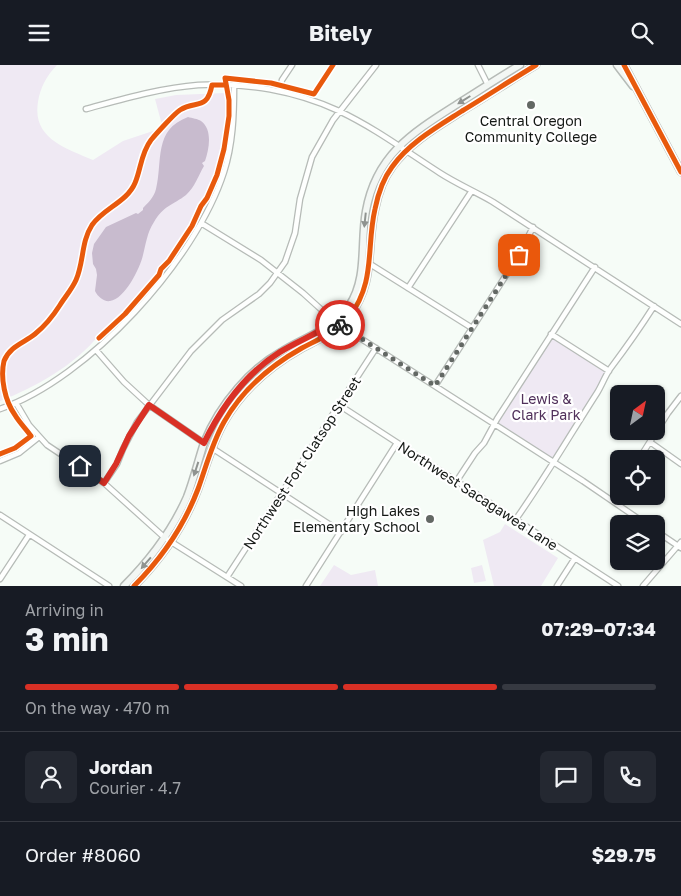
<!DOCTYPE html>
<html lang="en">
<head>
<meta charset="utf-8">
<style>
  :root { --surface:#171b24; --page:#242831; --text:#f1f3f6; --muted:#9ea1a6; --line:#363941; --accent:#d93025 }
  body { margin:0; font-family:"Golos Text",sans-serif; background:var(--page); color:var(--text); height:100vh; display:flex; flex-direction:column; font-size:19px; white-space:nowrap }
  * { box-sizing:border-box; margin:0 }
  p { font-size:16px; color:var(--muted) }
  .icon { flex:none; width:28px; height:28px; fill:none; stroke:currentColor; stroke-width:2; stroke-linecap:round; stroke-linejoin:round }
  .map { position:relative; height:521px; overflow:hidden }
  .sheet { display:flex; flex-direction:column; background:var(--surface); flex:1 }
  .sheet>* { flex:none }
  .needle { width:32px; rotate:33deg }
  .buttons { position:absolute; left:610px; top:320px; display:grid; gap:10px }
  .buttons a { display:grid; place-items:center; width:55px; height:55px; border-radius:8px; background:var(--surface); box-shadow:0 1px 4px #0004; font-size:25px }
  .pin { position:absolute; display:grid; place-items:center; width:42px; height:42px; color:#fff; margin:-21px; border-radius:10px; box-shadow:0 2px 8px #0006 }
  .courier { position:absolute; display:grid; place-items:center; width:50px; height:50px; margin:-25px; border:4px solid #d93025; border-radius:50%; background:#fff; color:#222; box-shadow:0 1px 6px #0007 }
  .head em { font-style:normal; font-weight:700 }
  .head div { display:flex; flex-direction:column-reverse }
  .head { display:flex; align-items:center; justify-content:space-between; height:85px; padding:0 25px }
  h1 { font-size:32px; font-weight:700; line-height:38px }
  .bar { display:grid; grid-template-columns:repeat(4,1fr); gap:8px 5px; align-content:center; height:60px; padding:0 25px }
  .bar i { height:6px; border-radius:4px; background:var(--line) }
  .bar .selected { background:var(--accent) }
  .bar p { grid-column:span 4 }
  .line { display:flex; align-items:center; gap:12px; padding:0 25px; border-top:1px solid var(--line) }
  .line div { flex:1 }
  .round { display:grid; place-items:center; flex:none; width:52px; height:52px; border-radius:8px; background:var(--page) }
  header { display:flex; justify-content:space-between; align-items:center; height:65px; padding:0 25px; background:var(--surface); font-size:22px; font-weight:700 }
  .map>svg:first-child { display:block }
  .green { fill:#efe9f3 }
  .water { fill:#c8bbce }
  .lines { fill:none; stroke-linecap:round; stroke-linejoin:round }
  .street-casing { stroke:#b6bbb7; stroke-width:7 }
  .secondary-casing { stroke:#b6bbb7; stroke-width:9 }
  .street { stroke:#fefffe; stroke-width:4.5 }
  .secondary { stroke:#f3f7f4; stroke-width:6 }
  .cycleway-casing { stroke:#fff; stroke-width:8 }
  .cycleway { stroke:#e8590c; stroke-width:5 }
  .oneway { fill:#8f9390 }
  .done { stroke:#636864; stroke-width:5; stroke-dasharray:0 9 }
  .route { stroke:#d93025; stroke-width:6 }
  .poi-dot { fill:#636864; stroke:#fff; stroke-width:2 }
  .labels { text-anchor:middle; stroke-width:4.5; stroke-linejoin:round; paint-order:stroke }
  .poi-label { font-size:14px; fill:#141815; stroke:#fff }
  .park-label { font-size:14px; fill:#51315b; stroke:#fff }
  .street-label { font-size:14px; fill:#141815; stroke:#fff }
</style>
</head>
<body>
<header><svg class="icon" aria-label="menu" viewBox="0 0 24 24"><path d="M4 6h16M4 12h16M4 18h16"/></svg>Bitely<svg class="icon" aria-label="search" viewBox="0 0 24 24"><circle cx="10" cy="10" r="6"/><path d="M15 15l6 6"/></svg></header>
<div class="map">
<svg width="681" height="521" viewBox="0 0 681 521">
  <rect width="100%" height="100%" fill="#f6fcf7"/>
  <!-- green -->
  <path class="green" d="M0 0H57C47 10 40 23 38 37 32 73 65 83 93 95L123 76 156 65 162 60 155 34 176 30 225 28 227 34 225 68 215 109 195 152 168 195 158 205V209C144 226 129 242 114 258 109 263 103 265 99 270 75 300 36 322 0 336Z
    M551 269 609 306 554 398 494 359Z
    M505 459 558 493 541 521H494L483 475 500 467Z
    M334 500 351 510 375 505 378 521H320Z
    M482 500 486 516 474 518 471 503Z"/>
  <!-- water -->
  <path class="water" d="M188 52C192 53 198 54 201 56 213 65 209 84 205 96L202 98 204 101C198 111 195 122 186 130 173 140 163 141 154 157 147 168 146 178 143 190 140 203 125 234 110 236 104 237 98 232 95 226L97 210 96 204 93 199 92 188 94 179 106 162 136 148 138 149 143 145V143C148 138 154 132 156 124 163 96 153 65 188 52Z"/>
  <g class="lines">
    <defs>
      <path id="street" d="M478 0 488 20
        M279 26 282 15 292 0
        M86 44C123 34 160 23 198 20 245 17 296 26 339 46 375 63 407 87 440 108 457 119 476 127 493 137L681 259
        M201 158 261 195 303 228 335 257 583 416 646 459
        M370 199 472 263
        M408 223 471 127
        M551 269 609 306
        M96 285 124 317 149 340 204 378
        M435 321 519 190 533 162
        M16 338 29 360 47 380 104 418 165 473 241 521
        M339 340 618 521
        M0 344C88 314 196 195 224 107 233 79 234 50 234 21
        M650 377 681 399
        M212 383 341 467
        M639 394 668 348 681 331
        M0 396 19 388 39 372
        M456 417 475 388 484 378 497 354 595 202
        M104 418 117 399 123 384 137 357 191 286 222 255 259 229 270 218 285 197 295 168 300 134 312 92 333 55 376 0
        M612 435 619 424
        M0 450 109 521
        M516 454C545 413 570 370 597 328 602 320 605 311 610 304 625 284 640 263 654 241
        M656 466 681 483
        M227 512 376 283
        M0 514 29 470
        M306 521 397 378
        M557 521 575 493
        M643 521 681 477"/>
      <path id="secondary" d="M617 0 633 21
        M624 0 681 107
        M124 521C150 495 172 466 187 432 194 414 198 396 204 378 212 358 224 339 238 323 250 309 265 296 281 287 304 272 333 265 349 241 368 212 360 178 366 146 376 90 412 68 456 40 477 27 498 13 520 0
        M134 521C162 493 184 461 198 424 206 402 212 378 224 357 242 325 270 301 302 283 319 274 336 267 349 252 376 217 366 183 375 144 378 129 383 114 392 102 409 78 437 62 462 46 487 31 511 15 536 0"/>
    </defs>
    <!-- street casing -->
    <use href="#street" class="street-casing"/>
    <!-- secondary casing -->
    <use href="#secondary" class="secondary-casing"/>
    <!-- street -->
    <use href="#street" class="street"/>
    <!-- secondary -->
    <use href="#secondary" class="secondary"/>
    <defs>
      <path id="cycleway" d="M624 0 681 107
        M99 273 125 249 159 210 161 204 169 196 192 161 201 141 207 133 217 110 224 84 229 51V35L225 13 271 18 314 29 333 0
        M0 389 15 383 31 371C26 364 19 357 15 350 5 336 0 313 4 296 10 281 24 278 35 269 45 261 53 251 60 240 65 232 72 224 76 215 84 197 81 177 92 160 104 143 127 137 135 118 141 104 141 88 151 75 156 69 174 49 180 45 196 35 207 46 212 20H226
        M134 521C162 493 184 461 198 424 206 402 212 378 224 357 242 325 270 301 302 283 319 274 336 267 349 252 376 217 366 183 375 144 378 129 383 114 392 102 409 78 437 62 462 46 487 31 511 15 536 0"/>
    </defs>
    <!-- cycleway casing -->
    <use href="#cycleway" class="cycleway-casing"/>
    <!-- cycleway -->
    <use href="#cycleway" class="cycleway"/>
  </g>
  <!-- one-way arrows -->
  <defs><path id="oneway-solid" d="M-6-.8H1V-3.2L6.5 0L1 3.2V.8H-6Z" transform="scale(1.25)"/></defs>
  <g class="oneway">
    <use href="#oneway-solid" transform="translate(464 35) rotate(148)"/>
    <use href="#oneway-solid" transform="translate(365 155) rotate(96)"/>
    <use href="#oneway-solid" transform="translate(196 404) rotate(108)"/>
    <use href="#oneway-solid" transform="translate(146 498) rotate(131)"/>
  </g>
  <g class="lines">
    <!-- done -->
    <path class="done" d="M340 260 435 321 519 190"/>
    <!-- route -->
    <path class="route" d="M80 401 104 418 116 399 129 371 149 340 204 378C222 341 245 309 280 287 298 276 317 269 334 257L340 260"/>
  </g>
  <!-- markers -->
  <g class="poi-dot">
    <circle cx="531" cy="40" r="5"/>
    <circle cx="430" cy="454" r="5"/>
  </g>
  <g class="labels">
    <!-- poi labels -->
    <g class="poi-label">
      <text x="531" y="61">Central Oregon<tspan x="531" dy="16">Community College</tspan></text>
      <text x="420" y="451" text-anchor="end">High Lakes<tspan x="420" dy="16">Elementary School</tspan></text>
    </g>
    <!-- park labels -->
    <g class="park-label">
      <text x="546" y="339">Lewis &amp;<tspan x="546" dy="16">Clark Park</tspan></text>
    </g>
    <!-- street labels -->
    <g class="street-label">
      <text transform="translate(302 398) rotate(-57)" y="5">Northwest Fort Clatsop Street</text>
      <text transform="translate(478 431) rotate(33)" y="5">Northwest Sacagawea Lane</text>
    </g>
  </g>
</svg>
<div class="buttons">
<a><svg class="needle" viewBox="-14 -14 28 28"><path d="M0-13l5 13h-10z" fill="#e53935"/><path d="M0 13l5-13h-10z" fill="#9ea1a6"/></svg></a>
<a><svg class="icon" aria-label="locate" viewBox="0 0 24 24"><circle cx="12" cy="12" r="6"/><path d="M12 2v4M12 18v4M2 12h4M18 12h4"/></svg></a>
<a><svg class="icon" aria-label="layers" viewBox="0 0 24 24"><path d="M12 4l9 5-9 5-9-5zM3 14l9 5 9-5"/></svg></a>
</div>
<div class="pin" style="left:519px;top:190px;background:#ea580c"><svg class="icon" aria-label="bag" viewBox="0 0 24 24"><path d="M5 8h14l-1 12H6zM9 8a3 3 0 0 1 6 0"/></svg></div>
<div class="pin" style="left:80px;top:401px;background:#1f2937"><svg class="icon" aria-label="home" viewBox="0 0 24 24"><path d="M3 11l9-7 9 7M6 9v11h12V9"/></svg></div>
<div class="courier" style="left:340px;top:260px"><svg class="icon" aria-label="bike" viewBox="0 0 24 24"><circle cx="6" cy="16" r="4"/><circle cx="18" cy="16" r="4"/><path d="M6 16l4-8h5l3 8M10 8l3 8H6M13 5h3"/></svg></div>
</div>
<section class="sheet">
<div class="head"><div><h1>3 min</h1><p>Arriving in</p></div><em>07:29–07:34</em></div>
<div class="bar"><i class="selected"></i><i class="selected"></i><i class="selected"></i><i></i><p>On the way · 470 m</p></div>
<div class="line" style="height:90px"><a class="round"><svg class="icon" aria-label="person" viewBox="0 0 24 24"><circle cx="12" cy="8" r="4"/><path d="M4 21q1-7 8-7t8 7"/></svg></a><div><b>Jordan</b><p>Courier · 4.7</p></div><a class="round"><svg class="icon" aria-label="chat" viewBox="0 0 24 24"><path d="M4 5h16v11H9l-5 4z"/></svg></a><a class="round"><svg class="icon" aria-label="phone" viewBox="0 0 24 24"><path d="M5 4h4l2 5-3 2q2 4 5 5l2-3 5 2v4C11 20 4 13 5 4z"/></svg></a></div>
<div class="line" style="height:65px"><div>Order #8060</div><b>$29.75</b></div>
</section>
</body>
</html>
